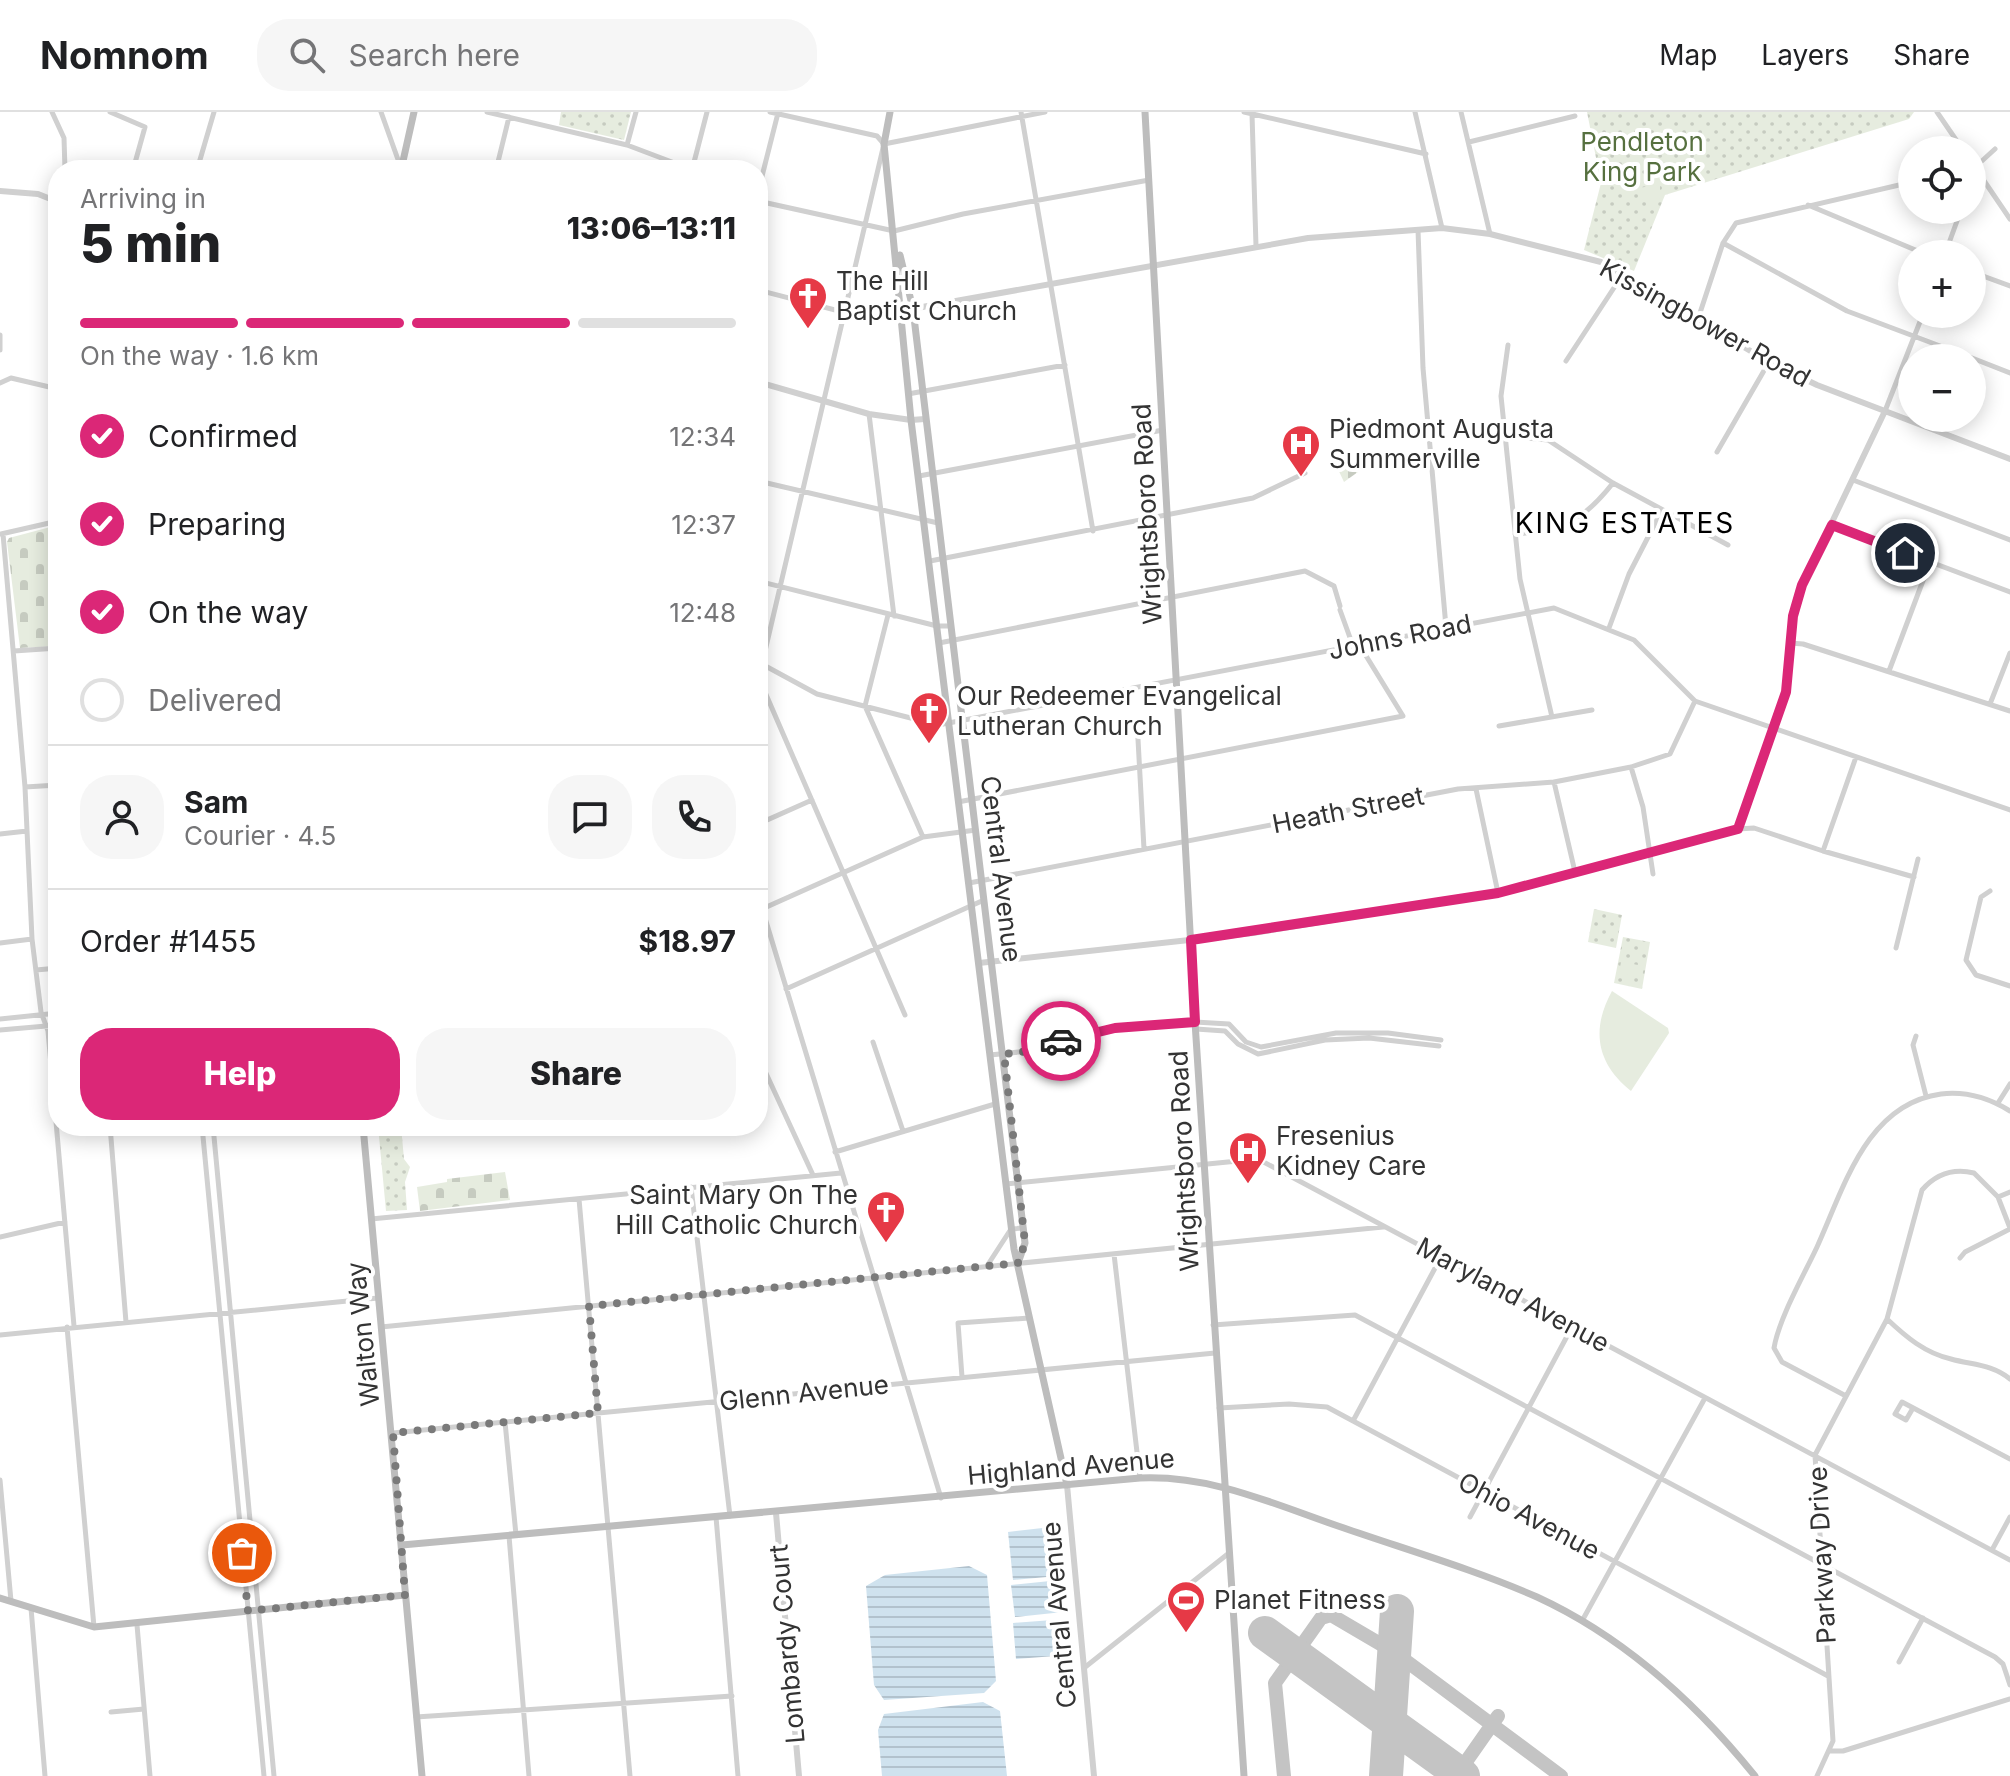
<!DOCTYPE html>
<html lang="en">
<head>
<meta charset="utf-8">
<style>
  :root { --surface:#fff; --page:#f6f6f6; --text:#202124; --muted:#757577; --line:#e0e0e0; --accent:#db2777 }
  body { margin:0; font-family:Inter,sans-serif; background:var(--page); color:var(--text); height:100vh; display:flex; flex-direction:column; font-size:30px; white-space:nowrap }
  * { box-sizing:border-box; margin:0 }
  p { font-size:26px; color:var(--muted) }
  .icon { flex:none; width:44px; height:44px; fill:none; stroke:currentColor; stroke-width:2; stroke-linecap:round; stroke-linejoin:round }
  .map { position:relative; flex:1; overflow:hidden }
  .panel { position:absolute; left:48px; top:48px; width:720px; height:976px; display:flex; flex-direction:column; background:var(--surface); border-radius:32px; box-shadow:0 4px 20px #0003 }
  .panel>* { flex:none }
  .buttons { position:absolute; left:1898px; top:24px; display:grid; gap:16px }
  .buttons a { display:grid; place-items:center; width:88px; height:88px; border-radius:50%; background:var(--surface); box-shadow:0 4px 20px #0003; font-size:40px }
  .pin { position:absolute; display:grid; place-items:center; width:68px; height:68px; color:#fff; margin:-34px; border:4px solid #fff; border-radius:50%; box-shadow:0 2px 8px #0007 }
  .courier { position:absolute; display:grid; place-items:center; width:80px; height:80px; margin:-40px; border:6px solid #db2777; border-radius:50%; background:#fff; color:#222; box-shadow:0 2px 10px #0007 }
  .headline em { font-style:normal; font-weight:800 }
  .headline div { display:flex; flex-direction:column-reverse }
  .headline { display:flex; align-items:center; justify-content:space-between; height:136px; padding:0 32px }
  h1 { font-size:52px; font-weight:800; line-height:60px }
  .bar { display:grid; grid-template-columns:repeat(4,1fr); gap:12px 8px; align-content:center; height:96px; padding:0 32px }
  .bar i { height:10px; border-radius:6px; background:var(--line) }
  .bar .on { background:var(--accent) }
  .bar p { grid-column:span 4 }
  .line { display:flex; align-items:center; gap:20px; padding:0 32px; border-top:2px solid var(--line) }
  .line div { flex:1 }
  .round { display:grid; place-items:center; flex:none; width:84px; height:84px; border-radius:32px; background:var(--page) }
  ol { padding:0 32px; list-style:none }
  li { display:flex; align-items:center; gap:24px; height:88px }
  li p { margin-inline-start:auto }
  li .icon { padding:8px; border-radius:50%; background:var(--accent); color:#fff; stroke-width:4 }
  li:last-child { color:var(--muted) }
  li i { width:44px; height:44px; border:4px solid var(--line); border-radius:50% }
  .button { display:flex; gap:16px; margin-top:auto; padding:16px 32px }
  .button a { flex:1; height:92px; border-radius:32px; background:var(--accent); color:#fff; font-size:32px; font-weight:800; line-height:92px; text-align:center }
  .button a+a { background:var(--page); color:var(--text) }
  header { display:flex; align-items:center; gap:48px; box-sizing:border-box; height:112px; padding:0 40px; background:var(--surface); border-bottom:2px solid var(--line) }
  header strong { font-size:38px }
  nav { display:flex; gap:44px; margin-inline-start:auto; font-size:28px }
  .search { width:560px; height:72px; background:var(--page); display:flex; align-items:center; gap:20px; box-sizing:border-box; padding:0 28px; border-radius:32px; color:var(--muted); font-size:30px }
  .map>svg:first-child { display:block }
  .grass { fill:url(#grass-dots) }
  .cemetery { fill:url(#cemetery-stones) }
  .garden { fill:#e6ecdf }
  .water { fill:url(#water-rules) }
  .lines { fill:none; stroke-linecap:round; stroke-linejoin:round }
  .taxiway { stroke:#c4c4c4; stroke-width:14 }
  .runway { stroke:#c4c4c4; stroke-width:34 }
  .minor { stroke:#d0d0d0; stroke-width:5 }
  .tertiary { stroke:#d0d0d0; stroke-width:6 }
  .secondary { stroke:#bdbdbd; stroke-width:7 }
  .done { stroke:#7a7a7a; stroke-width:8; stroke-dasharray:0 14.4 }
  .route { stroke:#db2777; stroke-width:10 }
  .labels { text-anchor:middle; stroke-width:8; stroke-linejoin:round; paint-order:stroke }
  .park-label { font-size:26px; fill:#56703f; stroke:#fff }
  .poi-label { font-size:26px; fill:#333; stroke:#fff; text-anchor:start }
  .street-label { font-size:26px; fill:#333; stroke:#fff }
  .neighbourhood-label { font-size:28px; letter-spacing:2px; fill:#000; stroke:#fff }
</style>
</head>
<body>
<header>
<strong>Nomnom</strong>
<div class="search"><svg class="icon" aria-label="search" viewBox="0 0 24 24"><circle cx="10" cy="10" r="6"/><path d="M15 15l6 6"/></svg>Search here</div>
<nav><a>Map</a><a>Layers</a><a>Share</a></nav>
</header>
<div class="map">
<svg width="2010" height="1664" viewBox="0 0 2010 1664">
  <defs>
    <pattern id="grass-dots" width="8" height="8" patternUnits="userSpaceOnUse" patternTransform="scale(2)"><rect width="8" height="8" fill="#e6ecdf"/><path d="M2 2h.1M6 6h.1" fill="none" stroke="#c6cbc0" stroke-width="1.8" stroke-linecap="round"/></pattern>
    <pattern id="cemetery-stones" width="16" height="16" patternUnits="userSpaceOnUse" patternTransform="scale(2)"><rect width="16" height="16" fill="#e6ecdf"/><path d="M2 7V4a2 2 0 0 1 4 0v3zM10 15v-3a2 2 0 0 1 4 0v3z" fill="#c6cbc0"/></pattern>
    <pattern id="water-rules" width="6" height="5" patternUnits="userSpaceOnUse" patternTransform="scale(2)"><rect width="6" height="5" fill="#cfe2ee"/><path d="M0 2.5h6" fill="none" stroke="#b2c2cd"/></pattern>
  </defs>
  <rect width="100%" height="100%" fill="#fff"/>
  <!-- grass -->
  <path class="grass" d="M561 0H631L624 28 559 13Z
    M1587 0H1914L1909 7 1665 83 1634 159 1584 138 1601 71Z
    M1594 797 1622 803 1616 836 1588 830Z
    M1623 825 1650 830 1642 877 1614 871Z
    M378 1014H401L404 1047 410 1055 405 1070 407 1098 386 1099Z"/>
  <!-- cemetery -->
  <path class="cemetery" d="M1349 346 1369 352 1344 370 1336 353Z
    M58 413V534L20 536 7 430 9 426Z
    M505 1060 510 1088 420 1099 417 1075 447 1070V1067Z"/>
  <!-- garden -->
  <path class="garden" d="M1660 73V86L1639 88 1637 76Z
    M1621 850 1644 854 1642 866 1619 861Z
    M1612 879 1668 916 1669 921 1631 979C1596 951 1591 917 1612 879Z"/>
  <!-- water -->
  <path class="water" d="M1060 1414 1063 1439 1056 1440 1058 1464 1013 1468 1008 1420Z
    M969 1454 987 1463 996 1569 984 1581 884 1588 874 1573 866 1474 885 1463Z
    M1060 1468 1063 1500 1015 1505 1011 1473Z
    M1066 1507 1068 1543 1016 1547 1013 1511Z
    M983 1590 1000 1599 1007 1664H882L878 1618 884 1602Z"/>
  <g class="lines">
    <!-- taxiway -->
    <path class="taxiway" d="M1284 1664 1275 1571 1321 1506 1331 1503 1394 1540 1561 1664
      M1456 1664 1498 1604"/>
    <!-- runway -->
    <path class="runway" d="M1265 1521 1463 1664
      M1386 1664 1397 1499"/>
    <!-- minor -->
    <path class="minor" d="M52 0 64 26 65 58
      M110 0 145 15 133 58
      M381 0 401 56
      M487 0 627 33 693 58
      M770 0 877 24 884 32 1045 0
      M1021 0 1093 419
      M1244 0 1426 42
      M1415 0 1442 116
      M1461 0 1490 122
      M1937 0 1963 38
      M1252 2 1256 134
      M1469 30 1575 4
      M627 33 636 0
      M1972 51 2010 107
      M197 58 214 0
      M496 58 509 5
      M659 58 662 49
      M692 58 707 0
      M1972 58 1995 37
      M758 80 778 1
      M758 89 894 119 963 102 1149 68
      M1808 93 1925 142
      M1418 118 1423 256 1446 515
      M1723 131 1847 199 1972 246
      M1945 142 1961 98
      M1972 160 2010 174
      M758 178 866 206 900 199
      M1698 207 1723 131 1736 111 1912 70
      M0 223V238
      M1508 233 1501 284 1520 467 1552 605
      M1972 246 2010 261
      M1566 249 1623 162
      M0 271 11 266 58 277
      M908 282 1065 253
      M1885 299 1923 202
      M869 302 894 504
      M1506 324 1548 328 1613 371 1728 433
      M1717 340 1769 250
      M919 364 1163 318
      M1853 368 2010 428
      M758 369 938 411
      M1832 413 2010 480
      M1 422 58 409
      M3 422 25 675 32 827 41 900 48 919 74 1214
      M1515 422C1564 418 1583 409 1613 371
      M930 449 1253 386 1305 361
      M758 469 937 514H951
      M1340 498 1353 534
      M888 503 865 594 923 725
      M1609 516 1629 462 1662 398
      M939 531 1305 459 1334 474 1340 494
      M1790 531 1803 532 2010 599
      M14 539 58 536
      M758 550 817 582 938 613 1554 496 1634 528 1695 589 2010 698
      M762 552 883 36
      M1889 559 1930 450
      M758 564 905 903
      M1990 592 2010 541
      M1137 609 1144 737
      M1499 614 1592 598
      M1631 655 1643 695 1653 762
      M1554 670 1575 760
      M25 675 58 673
      M1476 677 1498 781
      M958 690 1403 604 1360 534
      M758 712 812 688
      M1738 717 1754 716 1823 739 1856 645
      M0 722 27 719
      M1823 739 1914 765
      M969 771 1458 677 1554 670 1631 655 1670 642 1695 589
      M1990 779 1981 785 1966 848 1976 863 2010 874
      M758 783 941 1386
      M762 797 923 725 976 718
      M0 831 32 827
      M1896 836 1918 747
      M36 858 58 856
      M786 877 984 788
      M0 907 58 901
      M1196 917 1225 919 1238 932 1258 942 1325 928 1369 926 1439 934
      M0 918 58 913
      M1916 924 1913 933 1926 984
      M873 930 903 1019
      M990 943 1029 939 1115 916 1195 910 1229 912 1246 930 1261 935 1336 921H1388L1441 928
      M758 944 813 1063
      M1998 991 2010 972
      M110 1014 126 1210
      M202 1014 264 1664
      M213 1014 274 1664
      M835 1040 995 992
      M1006 1072 1258 1047 2010 1448
      M691 1075 730 1404
      M1998 1085 2010 1080
      M579 1087 630 1664
      M371 1107 841 1061
      M0 1125 65 1110
      M1114 1142 1140 1366
      M1960 1146 1965 1140 2010 1117
      M987 1154 1011 1117 1023 1116
      M1887 1207C1906 1225 1925 1241 1951 1247 1972 1253 1992 1252 2010 1267
      M1213 1213 1355 1203 1995 1545 2003 1552 2010 1573
      M67 1215 94 1515
      M381 1215 1383 1115
      M0 1223 378 1186
      M962 1265 958 1211 1029 1206
      M1846 1284 1782 1250 1774 1236C1779 1206 1804 1163 1817 1135 1844 1076 1866 992 1941 982 1966 979 1989 986 2010 999
      M1219 1296 1289 1292 1327 1295 1828 1564
      M1913 1296 1906 1308 1895 1302 1902 1290 2010 1347
      M1353 1309 1441 1145
      M505 1310 516 1423
      M393 1321 1215 1241
      M0 1368 11 1489
      M716 1405 738 1664
      M1470 1405 1572 1215
      M509 1424 529 1664
      M1992 1438 2010 1405
      M31 1496 45 1664
      M1582 1509 1705 1286
      M137 1513 150 1664
      M1899 1550 1923 1506
      M1084 1556 1229 1441
      M111 1600 144 1597
      M416 1605 732 1584
      M1830 1639H1843L2010 1587
      M1817 1664 1833 1629 1815 1343 1887 1207 1922 1078C1936 1062 1953 1056 1974 1061L1998 1085 2010 1116"/>
    <!-- tertiary -->
    <path class="tertiary" d="M0 79 38 82 58 90
      M900 199 1308 126 1442 116 1490 122 1601 150 1769 250 1817 273 2010 347
      M758 270 869 302 911 308 925 307
      M979 851 1253 821 1498 781 1738 717 1786 580 1793 504 1802 473 1885 299
      M1067 1373 1094 1664
      M776 1401 799 1664"/>
    <!-- secondary -->
    <path class="secondary" d="M890 0 884 32 911 308 1014 1137 1067 1373
      M1145 0 1195 910 1244 1664
      M401 58 414 0
      M900 143 913 197 1025 1131 1018 1151
      M363 1014 422 1664
      M402 1433 1140 1366C1211 1363 1271 1391 1338 1414 1404 1437 1473 1457 1537 1485 1624 1525 1696 1591 1755 1664
      M0 1486 94 1515 405 1483"/>
  </g>
  <g class="lines">
    <!-- done -->
    <path class="done" d="M242 1441 248 1499 405 1483 393 1321 598 1301 589 1194 1018 1151 1025 1131 1004 942 1029 939 1061 929"/>
    <!-- route -->
    <path class="route" d="M1061 929 1115 916 1195 910 1191 828 1498 781 1738 717 1786 580 1793 504 1802 473 1832 413 1905 441"/>
  </g>
  <!-- icons -->
  <defs>
    <symbol id="church-pin" viewBox="-11 -11 22 30"><path d="M0 17L-7.5 6A9.5 9.5 0 1 1 7.5 6Z" fill="#e63946" stroke="#fff"/><path d="M-1.2-6h2.4v3.5h3.3v2.4h-3.3V6h-2.4V-.1h-3.3v-2.4h3.3Z" fill="#fff"/></symbol>
    <symbol id="hospital-pin" viewBox="-11 -11 22 30"><path d="M0 17L-7.5 6A9.5 9.5 0 1 1 7.5 6Z" fill="#e63946" stroke="#fff"/><path d="M-5-5h3v3.5h4V-5h3V5h-3V1.5h-4V5h-3Z" fill="#fff"/></symbol>
    <symbol id="stadium-pin" viewBox="-11 -11 22 30"><path d="M0 17L-7.5 6A9.5 9.5 0 1 1 7.5 6Z" fill="#e63946" stroke="#fff"/><path d="M0-5a6.5 5 0 1 0 0 10a6.5 5 0 1 0 0-10ZM-3.5-1.8h7v3.6h-7Z" fill="#fff"/></symbol>
  </defs>
  <g fill-rule="evenodd">
    <use href="#church-pin" x="786" y="162" width="44" height="60"/>
    <use href="#hospital-pin" x="1279" y="310" width="44" height="60"/>
    <use href="#church-pin" x="907" y="577" width="44" height="60"/>
    <use href="#hospital-pin" x="1226" y="1017" width="44" height="60"/>
    <use href="#church-pin" x="864" y="1076" width="44" height="60"/>
    <use href="#stadium-pin" x="1164" y="1466" width="44" height="60"/>
  </g>
  <g class="labels">
    <!-- park labels -->
    <g class="park-label">
      <text x="1642" y="39">Pendleton<tspan x="1642" dy="30">King Park</tspan></text>
    </g>
    <!-- poi labels -->
    <g class="poi-label">
      <text x="836" y="178">The Hill<tspan x="836" dy="30">Baptist Church</tspan></text>
      <text x="1329" y="326">Piedmont Augusta<tspan x="1329" dy="30">Summerville</tspan></text>
      <text x="957" y="593">Our Redeemer Evangelical<tspan x="957" dy="30">Lutheran Church</tspan></text>
      <text x="1276" y="1033">Fresenius<tspan x="1276" dy="30">Kidney Care</tspan></text>
      <text x="858" y="1092" text-anchor="end">Saint Mary On The<tspan x="858" dy="30">Hill Catholic Church</tspan></text>
      <text x="1214" y="1497">Planet Fitness</text>
    </g>
    <!-- street labels -->
    <g class="street-label">
      <text transform="translate(1705 211) rotate(29)" y="9">Kissingbower Road</text>
      <text transform="translate(1147 402) rotate(-93)" y="9">Wrightsboro Road</text>
      <text transform="translate(1400 525) rotate(-11)" y="9">Johns Road</text>
      <text transform="translate(1348 698) rotate(-11)" y="9">Heath Street</text>
      <text transform="translate(1001 757) rotate(83)" y="9">Central Avenue</text>
      <text transform="translate(1184 1049) rotate(-93)" y="9">Wrightsboro Road</text>
      <text transform="translate(1513 1183) rotate(28)" y="9">Maryland Avenue</text>
      <text transform="translate(363 1222) rotate(-96)" y="9">Walton Way</text>
      <text transform="translate(804 1281) rotate(-6)" y="9">Glenn Avenue</text>
      <text transform="translate(1071 1355) rotate(-5)" y="9">Highland Avenue</text>
      <text transform="translate(1529 1404) rotate(28)" y="9">Ohio Avenue</text>
      <text transform="translate(1822 1443) rotate(-93)" y="9">Parkway Drive</text>
      <text transform="translate(1059 1503) rotate(-95)" y="9">Central Avenue</text>
      <text transform="translate(787 1532) rotate(-95)" y="9">Lombardy Court</text>
    </g>
    <!-- neighbourhood labels -->
    <g class="neighbourhood-label">
      <text x="1625" y="421">KING ESTATES</text>
    </g>
  </g>
</svg>
<div class="buttons">
<a><svg class="icon" aria-label="locate" viewBox="0 0 24 24"><circle cx="12" cy="12" r="6"/><path d="M12 2v4M12 18v4M2 12h4M18 12h4"/></svg></a>
<a>+</a>
<a>−</a>
</div>
<div class="pin" style="left:242px;top:1441px;background:#ea580c"><svg class="icon" aria-label="bag" viewBox="0 0 24 24"><path d="M5 8h14l-1 12H6zM9 8a3 3 0 0 1 6 0"/></svg></div>
<div class="pin" style="left:1905px;top:441px;background:#1f2937"><svg class="icon" aria-label="home" viewBox="0 0 24 24"><path d="M3 11l9-7 9 7M6 9v11h12V9"/></svg></div>
<div class="courier" style="left:1061px;top:929px"><svg class="icon" aria-label="car" viewBox="0 0 24 24"><path d="M5 17H2v-5l4-1 3-4h7l3 4 3 1v5h-3M9 17h6M6 11h13"/><circle cx="7" cy="17" r="2"/><circle cx="17" cy="17" r="2"/></svg></div>
<section class="panel">
<div class="headline"><div><h1>5 min</h1><p>Arriving in</p></div><em>13:06–13:11</em></div>
<div class="bar"><i class="on"></i><i class="on"></i><i class="on"></i><i></i><p>On the way · 1.6 km</p></div>
<ol>
<li><svg class="icon" aria-label="check" viewBox="0 0 24 24"><path d="M5 12l5 5 9-10"/></svg>Confirmed<p>12:34</p></li>
<li><svg class="icon" aria-label="check" viewBox="0 0 24 24"><path d="M5 12l5 5 9-10"/></svg>Preparing<p>12:37</p></li>
<li><svg class="icon" aria-label="check" viewBox="0 0 24 24"><path d="M5 12l5 5 9-10"/></svg>On the way<p>12:48</p></li>
<li><i></i>Delivered</li>
</ol>
<div class="line" style="height:144px"><a class="round"><svg class="icon" aria-label="person" viewBox="0 0 24 24"><circle cx="12" cy="8" r="4"/><path d="M4 21q1-7 8-7t8 7"/></svg></a><div><b>Sam</b><p>Courier · 4.5</p></div><a class="round"><svg class="icon" aria-label="chat" viewBox="0 0 24 24"><path d="M4 5h16v11H9l-5 4z"/></svg></a><a class="round"><svg class="icon" aria-label="phone" viewBox="0 0 24 24"><path d="M5 4h4l2 5-3 2q2 4 5 5l2-3 5 2v4C11 20 4 13 5 4z"/></svg></a></div>
<div class="line" style="height:104px"><div>Order #1455</div><b>$18.97</b></div>
<div class="button"><a>Help</a><a>Share</a></div>
</section>
</div>
</body>
</html>
